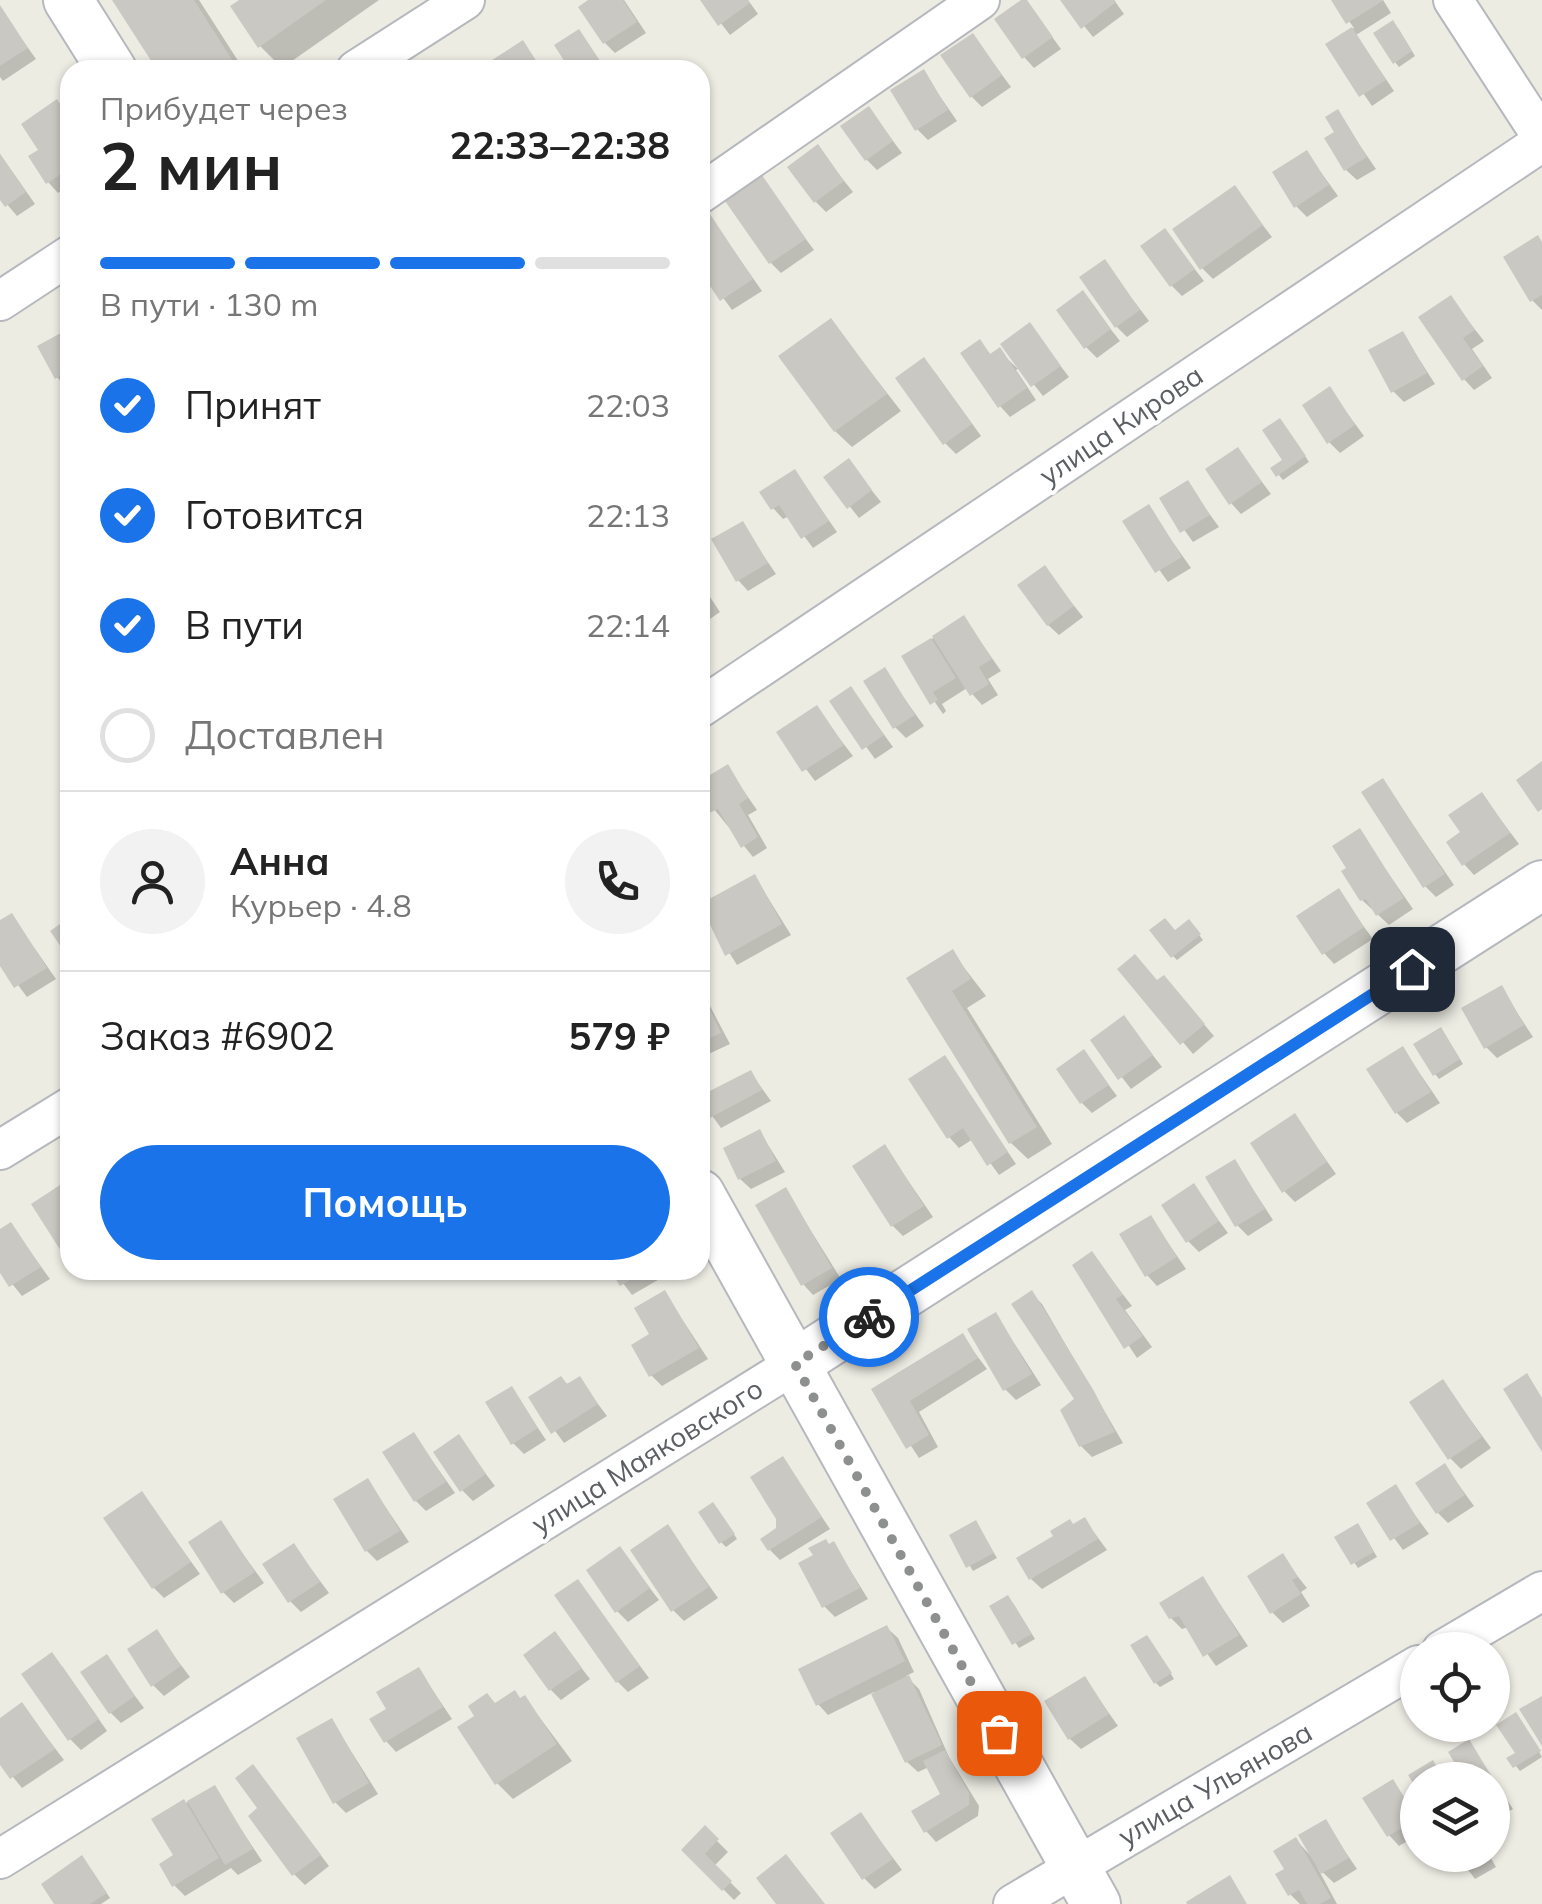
<!DOCTYPE html>
<html lang="ru">
<head>
<meta charset="utf-8">
<style>
  :root { --surface:#fff; --page:#f2f2f2; --text:#222; --muted:#767676; --line:#e0e0e0; --accent:#1a73e8 }
  body { margin:0; font-family:Mulish,sans-serif; background:var(--page); color:var(--text); height:100vh; display:flex; flex-direction:column; font-size:38px; white-space:nowrap }
  * { box-sizing:border-box; margin:0 }
  p { font-size:32px; color:var(--muted) }
  .icon { flex:none; width:55px; height:55px; fill:none; stroke:currentColor; stroke-width:2; stroke-linecap:round; stroke-linejoin:round }
  .map { position:relative; flex:1; overflow:hidden }
  .drawer { position:absolute; left:60px; top:60px; width:650px; height:1220px; display:flex; flex-direction:column; background:var(--surface); border-radius:30px; box-shadow:0 2px 8px #0004 }
  .drawer>* { flex:none }
  .fabs { position:absolute; left:1400px; top:1632px; display:grid; gap:20px }
  .fabs a { display:grid; place-items:center; width:110px; height:110px; border-radius:50%; background:var(--surface); box-shadow:0 2px 8px #0004; font-size:50px }
  .pin { position:absolute; display:grid; place-items:center; width:85px; height:85px; color:#fff; margin:-42px; border-radius:20px; box-shadow:0 5px 15px #0006 }
  .courier { position:absolute; display:grid; place-items:center; width:100px; height:100px; margin:-50px; border:8px solid #1a73e8; border-radius:50%; background:#fff; color:#222; box-shadow:0 2px 12px #0007 }
  .overview em { font-style:normal; font-weight:700 }
  .overview div { display:flex; flex-direction:column-reverse }
  .overview { display:flex; align-items:center; justify-content:space-between; height:170px; padding:0 40px }
  h1 { font-size:65px; font-weight:700; line-height:75px }
  .bar { display:grid; grid-template-columns:repeat(4,1fr); gap:15px 10px; align-content:center; height:120px; padding:0 40px }
  .bar i { height:12px; border-radius:8px; background:var(--line) }
  .bar .selected { background:var(--accent) }
  .bar p { grid-column:span 4 }
  .line { display:flex; align-items:center; gap:25px; padding:0 40px; border-top:2px solid var(--line) }
  .line div { flex:1 }
  .round { display:grid; place-items:center; flex:none; width:105px; height:105px; border-radius:52px; background:var(--page) }
  ol { padding:0 40px; list-style:none }
  li { display:flex; align-items:center; gap:30px; height:110px }
  li p { margin-inline-start:auto }
  li .icon { padding:10px; border-radius:50%; background:var(--accent); color:#fff; stroke-width:4 }
  li:last-child { color:var(--muted) }
  li i { width:55px; height:55px; border:5px solid var(--line); border-radius:50% }
  .action { display:flex; gap:20px; margin-top:auto; padding:20px 40px }
  .action a { flex:1; height:115px; border-radius:60px; background:var(--accent); color:#fff; font-size:40px; font-weight:700; line-height:115px; text-align:center }
  .map>svg:first-child { display:block }
  .shadow { fill:#0003 }
  .building { fill:#cac8c2 }
  .lines { fill:none; stroke-linecap:round; stroke-linejoin:round }
  .minor-casing { stroke:#b5b8bd; stroke-width:42 }
  .tertiary-casing { stroke:#b5b8bd; stroke-width:52 }
  .minor { stroke:#fff; stroke-width:38 }
  .tertiary { stroke:#fff; stroke-width:48 }
  .done { stroke:#8e9090; stroke-width:10; stroke-dasharray:0 18 }
  .route { stroke:#1a73e8; stroke-width:12 }
  .labels { text-anchor:middle; stroke-width:8; stroke-linejoin:round; paint-order:stroke }
  .street-label { font-size:28px; fill:#5b5e63; stroke:#fff }
</style>
</head>
<body>
<div class="map">
<svg width="1542" height="1904" viewBox="0 0 1542 1904">
  <rect width="100%" height="100%" fill="#edece3"/>
  <!-- shadow -->
  <path class="shadow" d="M115 0H199L244 70H160Z
    M243 0H379L282 68 260 46Z
    M592 0H624L646 33 615 53 605 43Z
    M703 0H748L758 14 730 35Z
    M1025 0 1061 49 1034 68 1024 57Z
    M1063 0H1114L1124 14 1093 37Z
    M1334 0H1383L1391 13 1356 35 1394 91 1372 106 1329 44 1354 28Z
    M0 9 36 59 3 81 0 77Z
    M1398 28 1415 56 1399 67 1395 62Z
    M973 36 1011 87 982 107 972 97Z
    M923 72 957 121 928 140 917 129Z
    M56 102 70 118V185L58 193 48 182 42 151Z
    M869 109 902 153 877 170 866 159Z
    M1337 112 1376 169 1357 180 1346 170Z
    M818 148 853 192 826 212 816 202Z
    M1307 153 1338 196 1307 217 1296 206Z
    M0 154 35 204 17 216 0 196Z
    M761 179 814 250 781 273 771 263Z
    M1234 188 1272 237 1213 279 1202 268Z
    M708 214 762 291 732 310 700 266V219Z
    M1165 231 1204 281 1182 296 1172 286Z
    M1542 243V310L1532 300Z
    M1105 263 1149 321 1127 337 1116 326Z
    M1083 294 1120 341 1097 358 1086 347Z
    M1450 298 1484 341 1472 349 1492 378 1474 390 1464 379Z
    M831 321 901 411 852 447 835 431Z
    M1030 326 1069 377 1043 396 1020 367 1016 370 1036 400 1010 417 1000 406 979 342 992 356 999 351 1017 368Z
    M70 331V386L67 388 57 377Z
    M1403 334 1435 384 1404 402 1393 391Z
    M934 371 981 436 956 454 945 443Z
    M1330 390 1364 436 1340 453 1329 442Z
    M1285 426 1309 462 1283 480 1273 468 1285 460Z
    M1238 450 1271 494 1241 514 1231 503Z
    M849 462 881 502 859 518 827 478Z
    M795 472 837 532 813 548 789 516 783 519 773 508Z
    M1187 483 1219 527 1193 542 1162 499Z
    M1148 507 1191 568 1168 582 1125 522Z
    M742 524 776 574 748 591 738 580Z
    M1044 568 1083 617 1059 635 1048 625Z
    M700 582 720 612 700 626Z
    M964 618 1001 671 988 679 998 695 982 705 967 688 942 704 946 711 943 714 904 657Z
    M884 670 924 726 906 738 895 727Z
    M851 689 893 747 875 759 833 701Z
    M816 708 853 756 815 781 779 733Z
    M727 767 757 810 748 815 767 848 753 857 700 792V784Z
    M1383 781 1454 885 1436 897 1425 886Z
    M1482 795 1519 844 1474 875 1464 864V833Z
    M1359 831 1413 909 1389 925 1362 900Z
    M755 877 791 935 737 965 700 906Z
    M1338 892 1373 939 1334 964 1324 953Z
    M12 916 56 979 27 997 0 961V923Z
    M1193 927 1203 940 1177 960 1173 956 1176 933Z
    M952 952 986 996 967 1008 1052 1144 1028 1159 1011 1143 909 979Z
    M1121 969 1174 989 1214 1036 1193 1054Z
    M700 987 730 1044 700 1058Z
    M1501 988 1533 1037 1497 1058 1486 1047Z
    M1124 1018 1162 1067 1131 1089 1093 1040Z
    M1445 1035 1463 1064 1439 1079 1435 1074Z
    M1403 1049 1440 1103 1407 1123 1397 1113Z
    M1084 1052 1117 1096 1092 1113 1082 1103Z
    M945 1058 1016 1164 999 1175 973 1139 959 1148 949 1137Z
    M751 1073 771 1101 721 1128 700 1099Z
    M1295 1116 1336 1174 1295 1202 1284 1191Z
    M760 1132 785 1172 751 1189 740 1179Z
    M885 1147 933 1217 903 1236 893 1226Z
    M1235 1162 1273 1220 1248 1236 1237 1225Z
    M1194 1187 1228 1233 1199 1252 1188 1241Z
    M786 1191 841 1279 813 1295 803 1284Z
    M1151 1218 1186 1269 1157 1286 1147 1275Z
    M11 1225 50 1279 22 1296 0 1269V1232Z
    M1092 1255 1132 1306 1125 1310 1152 1347 1137 1358 1076 1266Z
    M613 1270H669L670 1273 632 1295Z
    M665 1293 708 1359 662 1386 651 1375 653 1335Z
    M1032 1294 1042 1304 1123 1443 1092 1457 1081 1446 1077 1400Z
    M996 1315 1041 1385 1016 1400 1005 1389Z
    M962 1336 987 1369 919 1412 938 1447 919 1458 874 1390Z
    M579 1379 607 1416 564 1443 531 1398Z
    M1443 1382 1491 1448 1461 1469 1450 1458Z
    M512 1389 546 1440 524 1454 513 1443Z
    M414 1435 455 1493 426 1511 416 1501Z
    M458 1437 495 1486 473 1501 462 1490Z
    M783 1459 830 1529 780 1560 770 1550 779 1529Z
    M1445 1466 1474 1506 1448 1523 1438 1513Z
    M368 1481 409 1542 377 1561 367 1551Z
    M1395 1488 1429 1534 1403 1550 1369 1504Z
    M142 1494 200 1574 164 1598 154 1588Z
    M718 1510 737 1539 726 1547 721 1542Z
    M1085 1520 1107 1550 1042 1589 1031 1579Z
    M976 1523 997 1558 973 1571 952 1536Z
    M221 1524 264 1583 234 1603 223 1592Z
    M668 1528 718 1598 684 1621 673 1610Z
    M1362 1531 1377 1557 1358 1568 1338 1538Z
    M834 1544 868 1599 835 1617 824 1606Z
    M294 1546 329 1593 301 1612 290 1601Z
    M620 1549 659 1600 628 1622 617 1611Z
    M1282 1557 1307 1588 1301 1592 1310 1606 1283 1623 1272 1612Z
    M1203 1579 1248 1646 1216 1666 1188 1627 1182 1629 1171 1618Z
    M578 1582 649 1678 628 1692 618 1682Z
    M1013 1603 1035 1639 1019 1648 993 1607Z
    M887 1628 898 1638 914 1672 906 1676 919 1689 949 1757 979 1806 978 1816 936 1842 926 1831 943 1794 929 1767 918 1772 907 1762 874 1692 828 1715 818 1704Z
    M156 1632 190 1677 164 1696 153 1685Z
    M555 1634 590 1679 561 1700 551 1690Z
    M1152 1643 1174 1679 1160 1687 1156 1683Z
    M106 1657 144 1708 121 1723 110 1712Z
    M62 1666 107 1731 81 1750 70 1739Z
    M419 1670 452 1719 396 1752 386 1741Z
    M1085 1679 1118 1726 1081 1749 1070 1739Z
    M525 1698 572 1761 513 1799 497 1783Z
    M22 1705 64 1760 22 1788 0 1761V1721Z
    M1521 1720 1542 1757 1520 1771 1510 1759 1518 1754Z
    M332 1721 378 1794 346 1813 335 1802Z
    M1469 1742 1513 1809 1496 1819 1492 1780H1468Z
    M253 1767 329 1866 305 1885 294 1874 260 1809Z
    M1392 1782 1418 1816V1835L1399 1846 1389 1835Z
    M214 1788 262 1861 238 1875 231 1868 185 1896 174 1885 176 1856 154 1820Z
    M861 1815 902 1870 875 1889 864 1878Z
    M1325 1822 1357 1869 1334 1883 1317 1867 1337 1904H1300L1290 1894 1296 1840 1311 1856Z
    M705 1829 728 1852 714 1866 741 1893 734 1900 684 1850Z
    M1457 1855H1489L1496 1867 1475 1879Z
    M86 1863 110 1898 101 1904H57Z"/>
  <!-- building -->
  <path class="building" d="M112 0H194L234 63 223 70H157Z
    M239 0H326L258 48 230 6Z
    M588 0H623L637 22 603 44 578 7Z
    M700 0H748L750 3 718 26Z
    M1021 0H1027L1053 37 1022 59 994 19Z
    M1060 0H1114L1116 2 1081 29Z
    M1331 0H1384L1346 24Z
    M0 5 28 48 0 66Z
    M1393 20 1412 51 1393 64 1373 33Z
    M1352 27 1386 80 1359 97 1325 44Z
    M579 29 606 70H570L554 45Z
    M973 33 1002 75 970 98 940 55Z
    M523 40 542 70H498L492 60Z
    M924 69 948 110 915 131 890 90Z
    M57 99 70 119V168L46 184 28 156 38 150 21 124Z
    M869 106 893 141 865 161 840 126Z
    M1338 109 1367 157 1344 171 1324 138 1334 132 1325 117Z
    M818 144 844 181 814 203 787 167Z
    M1307 150 1329 185 1294 208 1272 172Z
    M0 154 26 192 5 207 0 200Z
    M762 175 806 239 769 264 725 201Z
    M1235 185 1263 225 1200 270 1172 229Z
    M708 211 753 279 720 301 700 271V216Z
    M1165 228 1195 269 1170 287 1140 246Z
    M1538 235 1542 242V295L1530 302 1503 257Z
    M1105 259 1140 310 1115 328 1079 277Z
    M1083 290 1111 329 1084 349 1056 310Z
    M1451 295 1475 330 1463 338 1483 366 1462 381 1418 317Z
    M831 318 887 394 834 432 778 356Z
    M1030 322 1061 366 1031 387 1000 344Z
    M70 328V370L55 379 37 346Z
    M1403 331 1427 373 1391 393 1368 350Z
    M980 339 990 354 1000 347 1027 388 998 408 960 353Z
    M924 357 972 424 943 445 895 378Z
    M1330 386 1355 425 1327 444 1302 405Z
    M1280 418 1306 456 1276 477 1270 468 1282 460 1262 430Z
    M1238 447 1262 482 1229 505 1205 469Z
    M849 458 872 490 847 509 823 477Z
    M795 469 829 521 801 539 779 505 771 510 759 492Z
    M1188 480 1210 515 1180 533 1159 498Z
    M1149 504 1182 557 1155 573 1122 521Z
    M743 521 768 563 736 582 711 539Z
    M1045 565 1074 606 1047 626 1017 585Z
    M964 615 992 659 979 667 989 684 970 696 932 636Z
    M931 638 956 678 933 692 938 700 930 705 901 656Z
    M885 667 915 715 893 729 863 681Z
    M851 686 884 735 862 750 829 701Z
    M817 705 844 745 802 772 776 732Z
    M1542 761V809L1538 812 1516 780Z
    M728 764 748 798 739 804 758 837 741 848 718 809 709 813 700 797V781Z
    M1383 778 1445 874 1423 888 1361 792Z
    M1482 792 1510 833 1462 866 1446 842 1460 832 1448 815Z
    M1360 828 1404 898 1376 916 1366 899 1360 901 1341 871 1346 868 1332 846Z
    M755 874 782 924 725 956 700 904Z
    M1339 888 1364 927 1322 955 1296 916Z
    M12 913 47 968 14 988 0 966V920Z
    M70 917V960L50 931Z
    M1165 918 1175 930 1189 919 1201 934 1171 958 1149 930Z
    M953 949 971 979 952 991 1037 1127 1009 1144 906 978Z
    M1135 954 1157 980 1164 975 1205 1024 1180 1045 1117 969Z
    M1502 985 1524 1025 1484 1049 1461 1008Z
    M700 988 721 1033 700 1043Z
    M1124 1015 1153 1055 1118 1080 1090 1040Z
    M1441 1027 1460 1059 1433 1076 1413 1044Z
    M1403 1046 1431 1092 1395 1114 1366 1069Z
    M1084 1049 1109 1085 1080 1104 1056 1069Z
    M945 1055 1008 1152 987 1166 963 1128 947 1139 908 1079Z
    M751 1070 762 1090 708 1119 700 1096Z
    M1295 1113 1327 1162 1282 1193 1250 1143Z
    M760 1129 776 1161 738 1180 723 1148Z
    M885 1144 924 1206 891 1227 852 1166Z
    M1235 1159 1265 1209 1235 1227 1205 1177Z
    M1194 1183 1219 1221 1186 1243 1161 1205Z
    M60 1185 70 1201V1256L66 1259 31 1204Z
    M786 1187 832 1268 801 1286 755 1205Z
    M1151 1215 1177 1257 1145 1277 1119 1234Z
    M11 1222 41 1267 9 1287 0 1273V1229Z
    M1092 1251 1123 1295 1116 1299 1143 1336 1124 1349 1072 1265Z
    M610 1270H647L620 1286Z
    M665 1290 699 1348 649 1377 631 1345 649 1334 634 1308Z
    M1032 1290 1094 1391 1115 1432 1079 1447 1060 1410 1074 1399 1011 1304Z
    M996 1312 1032 1374 1003 1391 967 1329Z
    M963 1333 978 1358 910 1401 929 1435 906 1449 871 1389Z
    M1527 1373 1542 1398V1452L1503 1389Z
    M561 1376 567 1384 580 1376 598 1404 551 1434 528 1397Z
    M1443 1379 1482 1437 1448 1460 1409 1402Z
    M512 1386 538 1428 511 1445 485 1402Z
    M414 1432 446 1482 414 1502 382 1452Z
    M459 1434 486 1474 460 1492 433 1452Z
    M783 1456 822 1517 768 1551 760 1539 776 1528V1519L750 1477Z
    M1445 1463 1465 1495 1436 1514 1415 1483Z
    M368 1478 400 1531 365 1552 333 1499Z
    M1396 1484 1420 1523 1390 1541 1366 1503Z
    M142 1491 191 1562 152 1589 103 1518Z
    M713 1502 735 1534 719 1544 698 1512Z
    M1085 1517 1098 1539 1029 1580 1016 1558 1053 1536 1050 1531 1070 1519 1073 1524Z
    M221 1520 255 1572 221 1594 188 1542Z
    M976 1520 994 1553 966 1568 949 1535Z
    M1358 1523 1374 1552 1351 1565 1334 1537Z
    M668 1524 709 1587 671 1612 630 1550Z
    M826 1539 829 1544 834 1541 860 1588 822 1608 798 1563 813 1555 808 1548Z
    M294 1543 320 1582 288 1603 262 1564Z
    M620 1546 650 1588 615 1613 586 1570Z
    M1283 1553 1298 1577 1292 1580 1301 1594 1270 1614 1247 1576Z
    M1203 1576 1239 1635 1203 1657 1179 1616 1169 1619 1159 1603Z
    M578 1579 640 1666 616 1683 554 1595Z
    M1008 1595 1032 1634 1012 1645 989 1606Z
    M887 1625 905 1661 816 1706 798 1669Z
    M157 1629 181 1666 151 1687 127 1649Z
    M555 1631 582 1668 549 1691 523 1655Z
    M1147 1635 1172 1673 1154 1684 1130 1645Z
    M52 1652 99 1719 68 1741 21 1674Z
    M107 1654 135 1696 109 1714 80 1672Z
    M419 1667 443 1707 384 1743 369 1719 386 1709 376 1692Z
    M909 1675 942 1745 905 1763 871 1694Z
    M1085 1676 1109 1714 1068 1740 1044 1701Z
    M515 1690 520 1698 525 1695 557 1744 495 1785 457 1727 474 1716 468 1706 487 1693 495 1703Z
    M1542 1696V1746L1519 1709Z
    M22 1702 55 1749 10 1779 0 1765V1718Z
    M1516 1712 1541 1751 1513 1768 1506 1758 1515 1753 1496 1725Z
    M332 1718 369 1783 333 1804 296 1738Z
    M1469 1739 1504 1797 1492 1804V1780H1465L1448 1752Z
    M945 1750 969 1793V1805L924 1833 911 1811 940 1794 923 1761Z
    M1433 1760 1444 1780H1418V1791L1408 1775Z
    M253 1764 321 1855 292 1876 248 1816 257 1808 235 1778Z
    M1393 1779 1417 1818 1387 1837 1362 1798Z
    M215 1785 253 1849 225 1865 187 1801Z
    M184 1799 219 1858 172 1887 159 1864 173 1855 151 1819Z
    M861 1812 893 1859 862 1880 830 1833Z
    M1326 1819 1349 1858 1321 1874 1298 1835Z
    M705 1825 719 1839 705 1854 732 1881 722 1891 681 1850Z
    M1296 1837 1331 1898 1320 1904H1307L1299 1890 1288 1896 1275 1874 1284 1869 1273 1851Z
    M786 1854 825 1904H776L756 1878Z
    M82 1855 107 1893 90 1904H54L41 1884Z
    M1454 1855H1489L1462 1870Z
    M1230 1875 1247 1904H1187L1186 1902Z"/>
  <g class="lines">
    <defs>
      <path id="minor" d="M1453 0 1542 137
        M356 70 465 0
        M700 194 980 0
        M0 301 70 255
        M700 708 1542 142
        M0 1150 70 1107
        M1442 1650 1542 1591
        M0 1859 795 1364
        M1013 1904 1418 1665"/>
      <path id="tertiary" d="M68 0 112 70
        M700 1194 1096 1904
        M795 1364 1542 885"/>
    </defs>
    <!-- minor casing -->
    <use href="#minor" class="minor-casing"/>
    <!-- tertiary casing -->
    <use href="#tertiary" class="tertiary-casing"/>
    <!-- minor -->
    <use href="#minor" class="minor"/>
    <!-- tertiary -->
    <use href="#tertiary" class="tertiary"/>
  </g>
  <g class="lines">
    <!-- done -->
    <path class="done" d="M869 1317 795 1364 999 1733"/>
    <!-- route -->
    <path class="route" d="M869 1317 1412 969"/>
  </g>
  <g class="labels">
    <!-- street labels -->
    <g class="street-label">
      <text transform="translate(1121 425) rotate(-34)" y="10">улица Кирова</text>
      <text transform="translate(647 1456) rotate(-32)" y="10">улица Маяковского</text>
      <text transform="translate(1215 1784) rotate(-30)" y="10">улица Ульянова</text>
    </g>
  </g>
</svg>
<div class="fabs">
<a><svg class="icon" aria-label="locate" viewBox="0 0 24 24"><circle cx="12" cy="12" r="6"/><path d="M12 2v4M12 18v4M2 12h4M18 12h4"/></svg></a>
<a><svg class="icon" aria-label="layers" viewBox="0 0 24 24"><path d="M12 4l9 5-9 5-9-5zM3 14l9 5 9-5"/></svg></a>
</div>
<div class="pin" style="left:999px;top:1733px;background:#ea580c"><svg class="icon" aria-label="bag" viewBox="0 0 24 24"><path d="M5 8h14l-1 12H6zM9 8a3 3 0 0 1 6 0"/></svg></div>
<div class="pin" style="left:1412px;top:969px;background:#1f2937"><svg class="icon" aria-label="home" viewBox="0 0 24 24"><path d="M3 11l9-7 9 7M6 9v11h12V9"/></svg></div>
<div class="courier" style="left:869px;top:1317px"><svg class="icon" aria-label="bike" viewBox="0 0 24 24"><circle cx="6" cy="16" r="4"/><circle cx="18" cy="16" r="4"/><path d="M6 16l4-8h5l3 8M10 8l3 8H6M13 5h3"/></svg></div>
<section class="drawer">
<div class="overview"><div><h1>2 мин</h1><p>Прибудет через</p></div><em>22:33–22:38</em></div>
<div class="bar"><i class="selected"></i><i class="selected"></i><i class="selected"></i><i></i><p>В пути · 130 m</p></div>
<ol>
<li><svg class="icon" aria-label="check" viewBox="0 0 24 24"><path d="M5 12l5 5 9-10"/></svg>Принят<p>22:03</p></li>
<li><svg class="icon" aria-label="check" viewBox="0 0 24 24"><path d="M5 12l5 5 9-10"/></svg>Готовится<p>22:13</p></li>
<li><svg class="icon" aria-label="check" viewBox="0 0 24 24"><path d="M5 12l5 5 9-10"/></svg>В пути<p>22:14</p></li>
<li><i></i>Доставлен</li>
</ol>
<div class="line" style="height:180px"><a class="round"><svg class="icon" aria-label="person" viewBox="0 0 24 24"><circle cx="12" cy="8" r="4"/><path d="M4 21q1-7 8-7t8 7"/></svg></a><div><b>Анна</b><p>Курьер · 4.8</p></div><a class="round"><svg class="icon" aria-label="phone" viewBox="0 0 24 24"><path d="M5 4h4l2 5-3 2q2 4 5 5l2-3 5 2v4C11 20 4 13 5 4z"/></svg></a></div>
<div class="line" style="height:130px"><div>Заказ #6902</div><b>579 ₽</b></div>
<div class="action"><a>Помощь</a></div>
</section>
</div>
</body>
</html>
